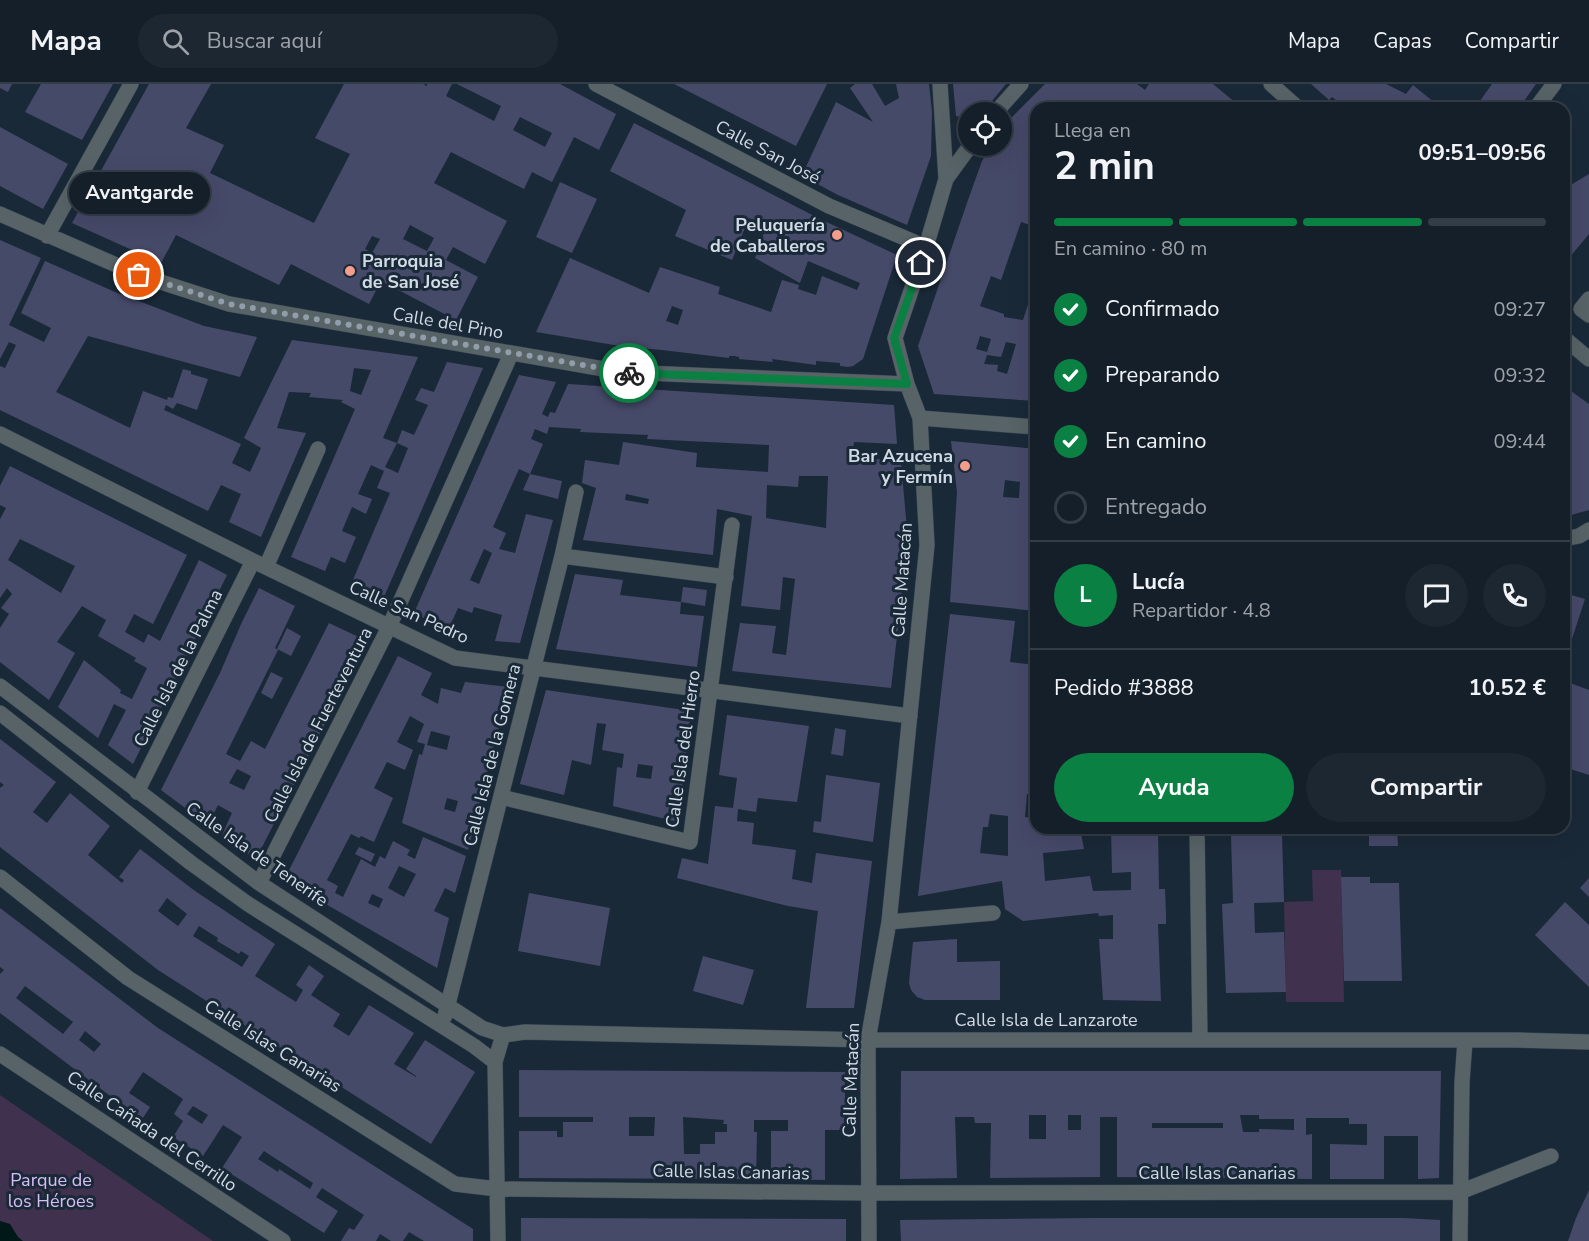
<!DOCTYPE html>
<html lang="es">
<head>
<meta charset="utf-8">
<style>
  :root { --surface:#141f2a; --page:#1d2732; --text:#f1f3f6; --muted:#9da2a8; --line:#333d47; --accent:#0b8043 }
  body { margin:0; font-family:"Nunito Sans",sans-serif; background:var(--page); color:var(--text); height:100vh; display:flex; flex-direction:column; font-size:22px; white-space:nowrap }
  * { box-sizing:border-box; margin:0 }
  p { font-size:20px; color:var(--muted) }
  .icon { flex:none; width:33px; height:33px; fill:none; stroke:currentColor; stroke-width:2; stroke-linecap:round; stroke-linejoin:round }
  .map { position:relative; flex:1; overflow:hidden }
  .sheet { position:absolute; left:1030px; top:18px; width:540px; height:732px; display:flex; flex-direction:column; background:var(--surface); border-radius:18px; box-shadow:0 6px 24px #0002,0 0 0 2px var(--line) }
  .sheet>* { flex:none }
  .fabs { position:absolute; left:958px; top:18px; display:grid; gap:12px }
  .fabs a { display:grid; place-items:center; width:54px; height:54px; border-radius:50%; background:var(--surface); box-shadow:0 6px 24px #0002,0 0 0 2px var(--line); font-size:30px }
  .pin { position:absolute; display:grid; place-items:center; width:51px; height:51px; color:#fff; margin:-26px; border:3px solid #fff; border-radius:50%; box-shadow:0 2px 6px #0007 }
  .courier { position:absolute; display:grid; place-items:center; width:60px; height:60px; margin:-30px; border:4px solid #0b8043; border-radius:50%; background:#fff; color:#222; box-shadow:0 2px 8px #0007 }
  .bubble { position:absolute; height:42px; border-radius:21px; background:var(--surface); box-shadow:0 6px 24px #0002,0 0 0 2px var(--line); font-size:20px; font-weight:700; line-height:42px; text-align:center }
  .overview em { font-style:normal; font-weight:700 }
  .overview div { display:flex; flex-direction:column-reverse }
  .overview { display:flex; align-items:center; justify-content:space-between; height:102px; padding:0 24px }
  h1 { font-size:39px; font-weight:700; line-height:45px }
  .bar { display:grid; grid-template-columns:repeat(4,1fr); gap:9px 6px; align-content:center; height:72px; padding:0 24px }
  .bar i { height:8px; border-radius:4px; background:var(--line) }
  .bar .selected { background:var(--accent) }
  .bar p { grid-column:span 4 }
  .line { display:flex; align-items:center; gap:15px; padding:0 24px; border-top:2px solid var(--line) }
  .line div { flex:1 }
  .round { display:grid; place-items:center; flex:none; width:63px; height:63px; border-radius:32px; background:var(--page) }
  ol { padding:0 24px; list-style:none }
  li { display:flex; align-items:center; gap:18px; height:66px }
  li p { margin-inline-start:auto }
  li .icon { padding:6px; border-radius:50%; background:var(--accent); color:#fff; stroke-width:4 }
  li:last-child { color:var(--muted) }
  li i { width:33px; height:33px; border:3px solid var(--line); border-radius:50% }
  .action { display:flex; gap:12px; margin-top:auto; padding:12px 24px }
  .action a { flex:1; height:69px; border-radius:36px; background:var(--accent); color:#fff; font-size:24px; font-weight:700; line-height:69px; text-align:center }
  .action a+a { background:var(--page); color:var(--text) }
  header { display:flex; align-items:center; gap:36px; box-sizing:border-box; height:84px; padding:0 30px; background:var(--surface); border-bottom:2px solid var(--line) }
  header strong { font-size:28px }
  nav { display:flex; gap:33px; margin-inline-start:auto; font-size:21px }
  .search { width:420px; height:54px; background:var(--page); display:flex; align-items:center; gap:15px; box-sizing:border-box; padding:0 21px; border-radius:33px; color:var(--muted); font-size:22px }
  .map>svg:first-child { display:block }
  .green { fill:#40324f }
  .water { fill:#011818 }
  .building { fill:#464a69; fill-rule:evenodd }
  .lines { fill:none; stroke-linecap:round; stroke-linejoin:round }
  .minor-casing { stroke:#374554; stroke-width:16 }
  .minor { stroke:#576367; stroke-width:15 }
  .done { stroke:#919da8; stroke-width:6; stroke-dasharray:0 10.8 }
  .route { stroke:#0b8043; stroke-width:8 }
  .poi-dot { fill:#f49d8c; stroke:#1a2938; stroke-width:2 }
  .labels { text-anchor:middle; stroke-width:6; stroke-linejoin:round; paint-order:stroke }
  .street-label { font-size:18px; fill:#d1dbe5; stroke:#1a2938 }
  .poi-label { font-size:18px; font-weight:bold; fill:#d1dbe5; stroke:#1a2938; text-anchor:end }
  .park-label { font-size:18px; fill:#d8bdf5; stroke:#1a2938 }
</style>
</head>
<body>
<header>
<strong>Mapa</strong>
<div class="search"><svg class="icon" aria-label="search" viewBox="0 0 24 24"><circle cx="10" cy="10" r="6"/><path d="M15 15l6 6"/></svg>Buscar aquí</div>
<nav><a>Mapa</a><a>Capas</a><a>Compartir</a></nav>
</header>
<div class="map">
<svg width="1589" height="1157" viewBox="0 0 1589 1157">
  <rect width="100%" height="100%" fill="#1a2938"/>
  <!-- green -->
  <path class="green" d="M1312 786H1341L1344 918H1286L1284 818 1313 817Z
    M0 1011 213 1157H0Z"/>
  <!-- water -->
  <path class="water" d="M0 1137 10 1140 18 1153 23 1157H0Z"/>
  <!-- building -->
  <path class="building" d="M0 0H12L8 8 0 4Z
    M41 0H113L82 56 25 28Z
    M149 0H211L186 44 224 61 210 89 314 139 350 70 315 54 344 0H423L427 2V0H452L446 12 494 37 501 22 457 0H560L616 30 599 66 574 53 552 98 532 88 524 105 451 68 434 99 507 137 485 180 453 163 446 176 478 193 456 236 381 197 369 220 291 180 279 201 176 151 161 179 72 139ZM520 33 552 49 545 63 513 46ZM133 99 148 106 141 120 127 114ZM410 141 434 154 427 167 403 155ZM372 152 380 155 372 169 365 165Z
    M674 0H827L796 62Z
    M855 0H872L885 22 899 14 896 0H929L932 28 931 72 907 141 838 111 808 95 805 85 836 18 873 38 850 4Z
    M953 0H1006L983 28H969V35L956 32Z
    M1045 0H1137L1145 6 1149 0H1213L1242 24H1036V57L1032 66 1036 68V143L1021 138 1001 196 991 192 980 222 1004 230V233L1023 236 1036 196V317L934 310 918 262 968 116 982 77 991 62H1002V42L1005 36 1007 37 1013 32ZM980 252 991 255 987 268 976 265ZM1006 258 1016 260 1007 290 997 287 998 281 984 280 987 271 1001 273Z
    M1311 0H1386L1406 10 1413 1 1441 24H1346L1332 13 1329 16Z
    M1492 0H1536L1519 24H1475Z
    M634 39 818 134 897 171 863 275 853 282 848 283 840 282V279L816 277V281L772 275 773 278 739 275V273L734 272H729V274L662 266 626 263 536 248 570 174 649 209 660 183 720 203 718 210 771 228 782 196 799 201 798 205 816 211 822 192 857 206 860 199 808 177 800 199 755 174 767 141 749 134 732 176 675 152 686 126 610 87ZM672 222 683 226 678 241 666 237Z
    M0 43 68 80 43 125 0 102Z
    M1589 90V150L1564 180V105Z
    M560 98 597 115 572 169 536 153Z
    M0 156 41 174 9 241 44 258 51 244 21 229 45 177 115 208 204 242 257 253 240 293 88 252 56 308 130 344 143 307 167 316 168 313 173 314 183 285 191 287V290L208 295 197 326 177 319 173 325 166 321 164 326 241 360 232 379 250 388 261 364 244 354 292 256 418 273 383 354 397 359 385 383 398 389 408 364 397 359 402 346 414 351 428 321 415 316 421 304 434 308 447 278 483 284 384 513 352 498 390 409 377 404 384 387 371 381 358 410 372 415 366 430 352 423 342 447 356 453 345 479 331 473 325 487 291 473 355 325 341 318 343 316 309 313 311 309 289 308 277 344 306 349 261 453 229 438 241 410 221 401 208 427 0 326V282L5 284 16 261 9 258 0 275ZM354 284 371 286 361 311 350 307Z
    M519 291 556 298 542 330 548 333 550 328 555 329 568 300 894 321 897 360 854 358 852 372 901 378 908 457 891 604 732 587 740 539 776 542 772 569 786 571 795 495 783 493 780 526 741 522 752 432 717 425 713 471 583 456 596 404 582 399 585 376 619 381 623 358 697 369 696 383 768 388 769 361 647 355 648 351 580 348 581 345 549 343 547 350 535 345 531 355 543 360 530 390 519 385 493 443 506 449 499 465 515 469 526 430 553 436 520 559 495 557 502 531 474 523 472 529 458 524 448 546 414 529ZM799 392H828L826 444 766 434 767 401 798 403ZM626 410 649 415 648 420 625 416ZM484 465 492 469 479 500 470 496Z
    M1564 302 1589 320V426L1564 433V382L1570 379 1564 373Z
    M951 357 1036 365V527L950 518 957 408ZM1005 396 1020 398 1019 414 1003 413Z
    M10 382 187 471 153 540 134 530 125 548 144 559 148 550 160 557 199 476 227 491 133 680 108 661 126 626 114 620 98 654 58 623 84 576 121 606 120 609 132 615 147 584 134 577 136 574 98 552 106 536 82 522 57 558 75 569 49 616 0 578V544L9 530 1 524 12 510 7 504 0 514V435L6 424 0 421V402ZM20 455 75 482 61 509 8 476Z
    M530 390 562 397 558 415 523 406Z
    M575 490 623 496 620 511 681 518 680 530 704 532 697 583 556 565Z
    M683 503 707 506 705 522 681 518Z
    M259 504 295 522 275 564 278 566 226 670 240 677 251 657 265 665 329 539 367 557 256 775 222 751 232 729 218 721 208 741 161 706 220 589 242 538ZM237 685 251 692 244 706 229 699Z
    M1564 509 1585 515 1569 564 1564 562Z
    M950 530 1015 537 1010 578 1036 581 1032 631H1035L1029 683 1036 684V710H1027L1025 733 1036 734V744H1080L1084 765 1043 769 1045 797 1090 792 1093 807 1131 806V788L1112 789 1111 744H1158L1159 805H1165L1166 831V840H1158L1161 917 1103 916 1099 855H1113V831L1099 832 1098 829 1023 837 1005 825 1002 797 918 812ZM990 730 1008 732V772L980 769 983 743H988Z
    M287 544 301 552 291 572 277 565Z
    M398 572 432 589 421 611 438 620 441 604 461 609 465 598 509 603 468 766 402 739 419 670 422 671 425 660 417 658 424 640 410 632 397 658 413 666 405 686 387 678 374 704 393 714 374 758 361 752 359 754 351 750 327 796 338 802 335 809 343 813 361 775 375 783 380 772 385 775 393 757 410 766 407 771 415 775 423 753 466 772 455 809 445 804 434 827 449 834 437 884 284 796ZM431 647 450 652 447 666 427 661ZM447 714 458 717 455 728 444 725ZM399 782 416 790 404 813 388 804ZM372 810 383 815 379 824 368 819Z
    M271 588 283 594 272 615 261 609Z
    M1570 599 1589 606V691L1564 683V615Z
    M546 606 691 627 678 738 613 722 617 683 622 684 624 670 602 666 606 640 597 639 591 681 572 676 564 711 520 700ZM638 680 653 682 651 695 636 693Z
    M727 631 809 642 797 718 758 714 756 728 738 725 737 737 754 739 752 760 796 766 792 795 812 799 816 769 872 777 854 924H806L818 827 788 822 677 794 682 774 708 780 715 722 733 724 737 694 719 691Z
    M835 644 846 646 843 672 831 670Z
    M0 655 56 698 33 728 47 739 70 709 110 742 88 771 122 799 124 796 119 793 140 765 195 807 275 860 255 892 296 918 303 906 296 901 309 881 324 892 311 911 340 930 333 942 349 952 369 921 414 949 394 980 416 993V992L406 985 425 956 475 988 431 1060 158 886 0 763V704L4 701 0 698ZM167 814 187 830 178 842 158 827ZM199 842 218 854 217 857 239 870 241 867 249 872 242 883 193 852Z
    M826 691 880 699 873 758 813 748 814 737 821 738Z
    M1369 744H1397L1398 762H1369Z
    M1231 751H1282L1284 818 1254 819 1255 849 1284 848 1286 908 1226 909 1222 820 1233 819Z
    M359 763 375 770 371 778 355 770Z
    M1341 793H1370V799H1399L1402 897H1344Z
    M1589 794V813L1580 804Z
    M529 809 610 824 600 882 518 867Z
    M1565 818 1589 841V903L1535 851Z
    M0 824 158 944 473 1145V1157H424L409 1148 403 1157H391L380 1150 376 1157H341L349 1144 354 1146 364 1131 322 1104 316 1113 338 1127 324 1149 222 1084 242 1053 223 1041 203 1072 173 1053 183 1037 174 1030 183 1015 143 988 129 1009 150 1023 143 1034 113 1014 0 929V890L4 886 0 883ZM25 902 73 938 63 950 16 914ZM85 947 101 960 94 968 79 956ZM193 1022 208 1031 202 1040 187 1030ZM264 1067 313 1099 310 1105 279 1085 278 1088 258 1075Z
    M957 855V878L1000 877V916H925L917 913 911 906 909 899 913 858Z
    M703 872 754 886 743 921 693 907Z
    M519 986 845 988V1046H825V1096L771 1095V1047H788V1036H754V1048H757L756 1095 519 1094V1047H557V1053H563V1038H593V1033H519ZM629 1033H655L654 1052H629ZM683 1033 724 1036 723 1040H727V1048H715V1060H700V1070H684Z
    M901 987H1441L1439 1094 1418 1095V1052H1384V1095H1330V1060L1367 1061V1040H1349V1034H1306V1051L1312 1050V1095L1117 1093V1033H1100V1093L990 1094 991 1039H975L974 1033H955L957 1094 900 1095ZM1029 1031H1046V1055H1029ZM1068 1031H1081V1046H1068ZM1240 1031H1259V1035H1294V1046L1259 1045V1048H1243ZM1152 1039H1223V1044H1152Z
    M1589 1106V1157H1568L1576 1134Z
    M521 1134 846 1135V1157H521Z
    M1097 1134H1403L1440 1136V1157H901L900 1136Z"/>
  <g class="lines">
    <defs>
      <path id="minor" d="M596 0 829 122 926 163
        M940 0 946 95
        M1271 0 1298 24
        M1536 24 1554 0
        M996 28 1021 0
        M0 130 139 191 229 220 621 288 907 300
        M47 152 131 0
        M1589 215 1581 225 1589 231
        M1564 254 1589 275
        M920 334 1036 343
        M0 350 253 477 455 574 910 632
        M1564 455 1579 452 1589 446
        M562 472 726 493
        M266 483 318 365
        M0 602 259 799 482 944 503 951 525 948 868 956H1515L1589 958
        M0 629 191 779 248 820 474 962 495 978
        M137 708 253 477
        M501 713 690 758 732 441
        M1197 744 1200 956
        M0 793 128 894 455 1100 497 1105 868 1109 1460 1108 1551 1072
        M259 799 389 543 511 270
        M889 838 993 829
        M445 932 562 472 576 408
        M0 970 283 1157
        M498 1157 495 978 503 951
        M869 1157 868 956 889 838 927 461 920 334 907 300 895 254 926 163 946 95 970 62
        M1460 1157 1462 998 1465 957"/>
    </defs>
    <!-- minor casing -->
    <use href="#minor" class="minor-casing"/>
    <!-- minor -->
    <use href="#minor" class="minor"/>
  </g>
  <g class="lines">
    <!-- done -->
    <path class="done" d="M139 191 229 220 629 289"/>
    <!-- route -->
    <path class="route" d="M629 289 907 300 894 254 921 179"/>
  </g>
  <!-- markers -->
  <g class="poi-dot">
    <circle cx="837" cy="151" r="6"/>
    <circle cx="350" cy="187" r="6"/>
    <circle cx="965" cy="382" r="6"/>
  </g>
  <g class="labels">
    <!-- street labels -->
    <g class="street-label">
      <text transform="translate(768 68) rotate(28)" y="6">Calle San José</text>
      <text transform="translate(448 239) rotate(10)" y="6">Calle del Pino</text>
      <text transform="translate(902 496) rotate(-86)" y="6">Calle Matacán</text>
      <text transform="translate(409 528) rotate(24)" y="6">Calle San Pedro</text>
      <text transform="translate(178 584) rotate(-63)" y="6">Calle Isla de la Palma</text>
      <text transform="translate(318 641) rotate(-63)" y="6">Calle Isla de Fuerteventura</text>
      <text transform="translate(683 665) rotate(-82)" y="6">Calle Isla del Hierro</text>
      <text transform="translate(492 671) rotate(-76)" y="6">Calle Isla de la Gomera</text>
      <text transform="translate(257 770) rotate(35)" y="6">Calle Isla de Tenerife</text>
      <text x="1046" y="942">Calle Isla de Lanzarote</text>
      <text transform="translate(273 962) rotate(32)" y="6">Calle Islas Canarias</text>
      <text transform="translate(851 996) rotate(-88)" y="6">Calle Matacán</text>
      <text transform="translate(152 1047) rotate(34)" y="6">Calle Cañada del Cerrillo</text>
      <text transform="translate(731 1088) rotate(1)" y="6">Calle Islas Canarias</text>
      <text x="1217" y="1095">Calle Islas Canarias</text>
    </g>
    <!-- poi labels -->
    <g class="poi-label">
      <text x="825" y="147">Peluquería<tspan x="825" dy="21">de Caballeros</tspan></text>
      <text x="362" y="183" text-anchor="start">Parroquia<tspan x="362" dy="21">de San José</tspan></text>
      <text x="953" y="378">Bar Azucena<tspan x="953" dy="21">y Fermín</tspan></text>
    </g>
    <!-- park labels -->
    <g class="park-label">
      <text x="51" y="1102">Parque de<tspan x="51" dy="21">los Héroes</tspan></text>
    </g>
  </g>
</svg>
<div class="fabs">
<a><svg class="icon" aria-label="locate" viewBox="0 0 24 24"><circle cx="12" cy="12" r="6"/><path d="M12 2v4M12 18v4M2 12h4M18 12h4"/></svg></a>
</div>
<div class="pin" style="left:139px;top:191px;background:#ea580c"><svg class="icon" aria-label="bag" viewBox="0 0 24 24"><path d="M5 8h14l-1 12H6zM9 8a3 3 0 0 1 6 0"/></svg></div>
<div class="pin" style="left:921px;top:179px;background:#1f2937"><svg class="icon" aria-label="home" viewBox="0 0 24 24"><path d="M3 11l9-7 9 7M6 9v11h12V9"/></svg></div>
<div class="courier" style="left:629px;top:289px"><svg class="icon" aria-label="bike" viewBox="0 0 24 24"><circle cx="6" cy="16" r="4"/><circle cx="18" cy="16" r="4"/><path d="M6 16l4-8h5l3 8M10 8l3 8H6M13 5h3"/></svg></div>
<div class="bubble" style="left:69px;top:88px;width:141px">Avantgarde</div>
<section class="sheet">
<div class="overview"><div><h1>2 min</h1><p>Llega en</p></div><em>09:51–09:56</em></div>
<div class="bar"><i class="selected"></i><i class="selected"></i><i class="selected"></i><i></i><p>En camino · 80 m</p></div>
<ol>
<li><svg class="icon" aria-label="check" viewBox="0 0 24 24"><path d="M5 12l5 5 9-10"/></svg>Confirmado<p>09:27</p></li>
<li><svg class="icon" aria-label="check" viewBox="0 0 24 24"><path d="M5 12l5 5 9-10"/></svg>Preparando<p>09:32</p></li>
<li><svg class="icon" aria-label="check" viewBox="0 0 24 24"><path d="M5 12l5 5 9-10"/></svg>En camino<p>09:44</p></li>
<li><i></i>Entregado</li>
</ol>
<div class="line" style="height:108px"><b class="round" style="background:var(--accent);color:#fff">L</b><div><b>Lucía</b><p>Repartidor · 4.8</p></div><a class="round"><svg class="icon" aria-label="chat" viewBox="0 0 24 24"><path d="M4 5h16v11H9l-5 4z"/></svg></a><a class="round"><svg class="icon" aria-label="phone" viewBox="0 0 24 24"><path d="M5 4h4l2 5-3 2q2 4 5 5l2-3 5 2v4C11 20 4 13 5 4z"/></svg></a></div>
<div class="line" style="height:78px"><div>Pedido #3888</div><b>10.52 €</b></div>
<div class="action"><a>Ayuda</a><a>Compartir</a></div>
</section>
</div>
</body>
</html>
